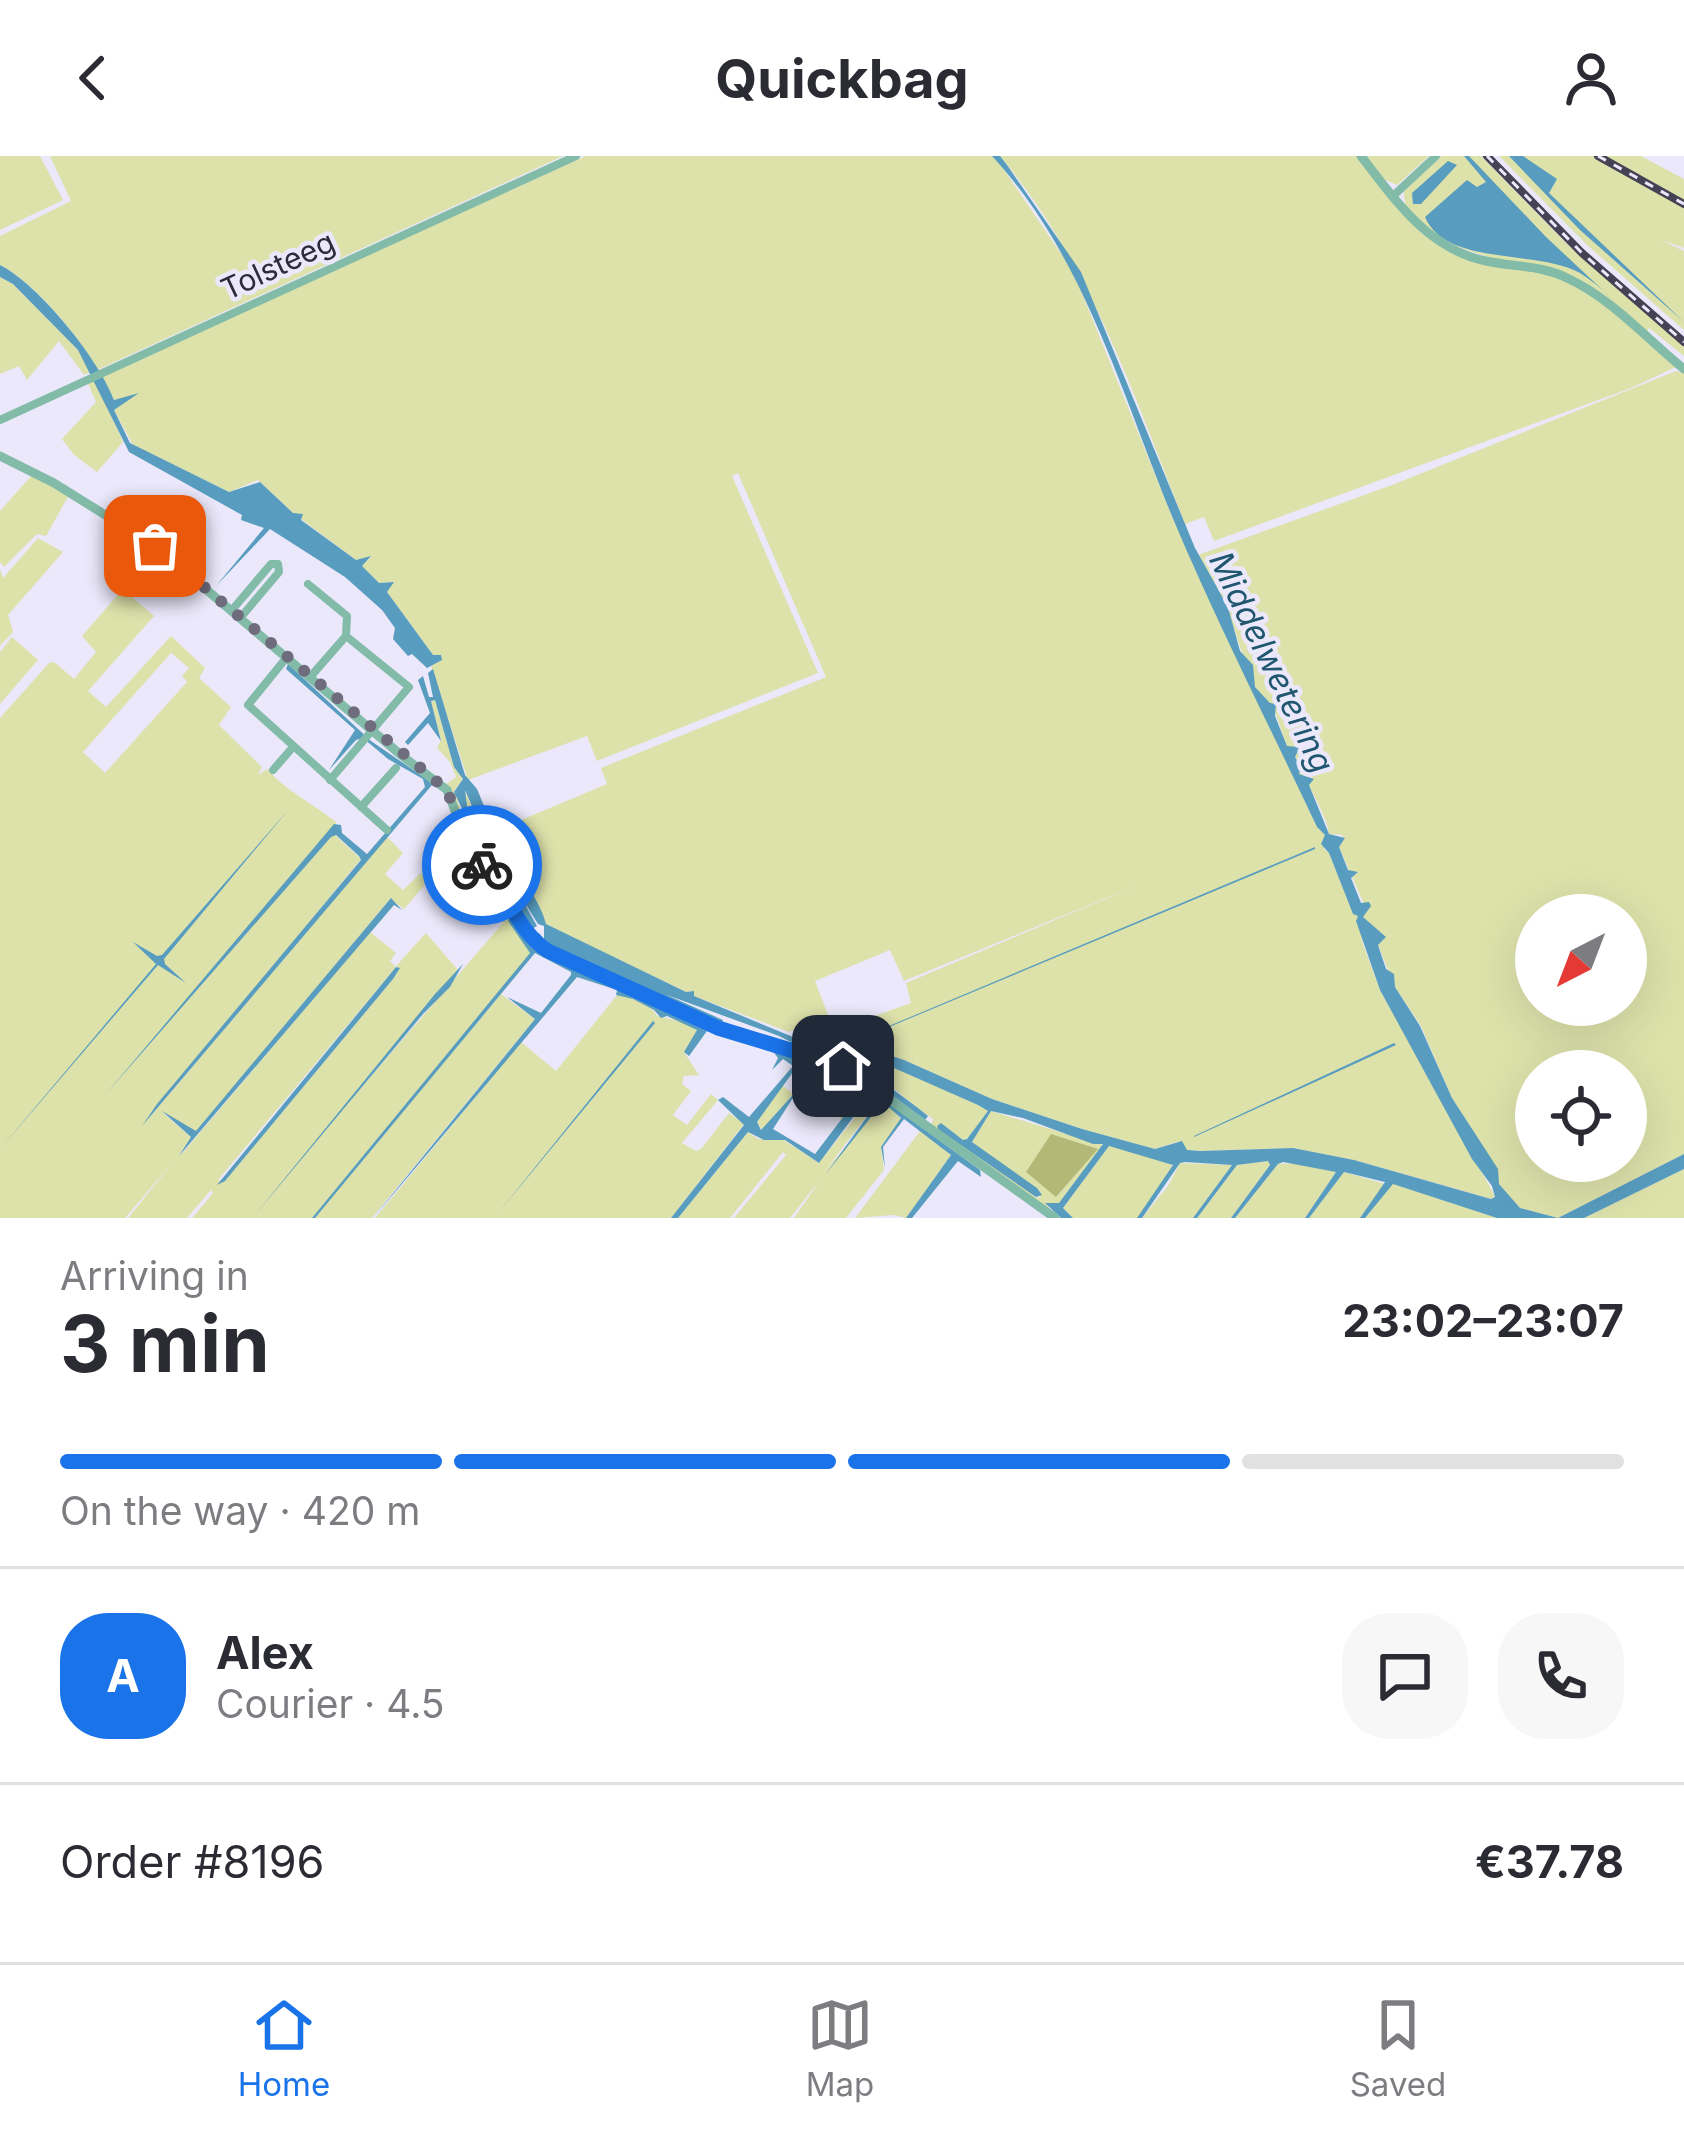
<!DOCTYPE html>
<html lang="en">
<head>
<meta charset="utf-8">
<style>
  :root { --surface:#fff; --page:#f7f7f7; --text:#2b2b33; --muted:#7c7c81; --line:#e1e1e2; --accent:#1a73e8 }
  body { margin:0; font-family:Inter,sans-serif; background:var(--page); color:var(--text); height:100vh; display:flex; flex-direction:column; font-size:45px; white-space:nowrap }
  * { box-sizing:border-box; margin:0 }
  p { font-size:39px; color:var(--muted) }
  .icon { flex:none; width:66px; height:66px; fill:none; stroke:currentColor; stroke-width:2; stroke-linecap:round; stroke-linejoin:round }
  .map { position:relative; height:1062px; overflow:hidden }
  .side { display:flex; flex-direction:column; background:var(--surface); flex:1 }
  .side>* { flex:none }
  .needle { width:78px; rotate:222deg }
  .tools { position:absolute; left:1515px; top:738px; display:grid; gap:24px }
  .tools a { display:grid; place-items:center; width:132px; height:132px; border-radius:50%; background:var(--surface); box-shadow:0 12px 48px #0002; font-size:60px }
  .pin { position:absolute; display:grid; place-items:center; width:102px; height:102px; color:#fff; margin:-51px; border-radius:24px; box-shadow:0 6px 18px #0006 }
  .courier { position:absolute; display:grid; place-items:center; width:120px; height:120px; margin:-60px; border:9px solid #1a73e8; border-radius:50%; background:#fff; color:#222; box-shadow:0 3px 15px #0007 }
  .headline em { font-style:normal; font-weight:700 }
  .headline div { display:flex; flex-direction:column-reverse }
  .headline { display:flex; align-items:center; justify-content:space-between; height:204px; padding:0 60px }
  h1 { font-size:78px; font-weight:700; line-height:90px }
  .bar { display:grid; grid-template-columns:repeat(4,1fr); gap:18px 12px; align-content:center; height:144px; padding:0 60px }
  .bar i { height:15px; border-radius:9px; background:var(--line) }
  .bar .on { background:var(--accent) }
  .bar p { grid-column:span 4 }
  .line { display:flex; align-items:center; gap:30px; padding:0 60px; border-top:3px solid var(--line) }
  .line div { flex:1 }
  .round { display:grid; place-items:center; flex:none; width:126px; height:126px; border-radius:48px; background:var(--page) }
  header { display:flex; justify-content:space-between; align-items:center; height:156px; padding:0 60px; background:var(--surface); font-size:54px; font-weight:700 }
  .tabs { display:flex; justify-content:space-around; align-items:center; height:168px; border-top:3px solid var(--line); background:var(--surface); font-size:33px; color:var(--muted) }
  .tabs a { display:grid; justify-items:center; gap:6px }
  .tabs .on { color:var(--accent) }
  .map>svg:first-child { display:block }
  .green { fill:#dde2ab; fill-rule:evenodd }
  .forest { fill:#b4b877 }
  .water { fill:#589dbf }
  .lines { fill:none; stroke-linecap:round; stroke-linejoin:round }
  .minor { stroke:#82bba8; stroke-width:8 }
  .tertiary { stroke:#82bba8; stroke-width:9 }
  .rail-casing { stroke:#444254; stroke-width:8 }
  .rail { stroke:#eae8fa; stroke-width:3; stroke-dasharray:9; stroke-linecap:butt }
  .done { stroke:#6f6c7e; stroke-width:12; stroke-dasharray:0 21.6 }
  .route { stroke:#1a73e8; stroke-width:15 }
  .labels { text-anchor:middle; stroke-width:9; stroke-linejoin:round; paint-order:stroke }
  .street-label { font-size:30px; fill:#2d2a3c; stroke:#eae8fa }
  .water-label { font-size:33px; font-style:italic; fill:#20566f; stroke:#eae8fa }
</style>
</head>
<body>
<header><svg class="icon" aria-label="back" viewBox="0 0 24 24"><path d="M15 5l-7 7 7 7"/></svg>Quickbag<svg class="icon" aria-label="person" viewBox="0 0 24 24"><circle cx="12" cy="8" r="4"/><path d="M4 21q1-7 8-7t8 7"/></svg></header>
<div class="map">
<svg width="1684" height="1062" viewBox="0 0 1684 1062">
  <rect width="100%" height="100%" fill="#eae8fa"/>
  <!-- green -->
  <path class="green" d="M0 0H40L63 44 0 74Z
    M50 0H563L97 214C81 181 32 125 0 109V80L71 45Z
    M586 0H992L1002 11 1073 115 1173 363 1317 671 1325 679 1324 693 1329 697 1353 757 1358 760 1363 788 1380 834 1495 1040 1492 1043 1354 1004 1293 992 1200 995 1187 994 1177 986 1155 993 1082 973 992 943 904 904 851 886 816 879 839 868 841 872 911 847 906 827 1143 727 904 825 890 794 815 825 828 859 789 876 694 840 693 835 686 836 546 769 495 675 607 628 601 612 826 521 738 317 732 320 818 517 597 605 587 580 468 624 431 510 440 500 433 499 387 436 392 426 379 427 361 410 371 401 356 404 301 363 302 359 293 357 258 324 229 336 133 289 114 254 132 240 115 245 100 219Z
    M1000 0H1358C1389 38 1422 94 1474 105 1504 112 1537 111 1565 124 1606 144 1642 182 1676 211L1631 232 1214 385 1204 361 1185 368C1134 239 1090 107 1000 0Z
    M1366 0H1429L1397 29 1383 23Z
    M1442 0H1481L1566 87 1684 190V200L1649 172 1647 175 1684 209C1659 189 1609 139 1583 127 1544 109 1400 97 1404 35Z
    M1499 0H1641L1684 23V92L1661 84 1684 95V174L1587 89Z
    M0 121 13 128 78 194 91 216 84 219 59 185 27 224 19 210 0 218Z
    M1676 215 1684 217V998L1558 1062 1520 1052 1498 1028 1483 992 1452 942 1421 870 1395 831 1378 789 1385 781 1363 762 1364 748 1339 691 1343 679 1329 678C1327 662 1316 645 1309 629L1312 621 1301 622 1299 618 1301 612 1295 601 1300 593 1287 590C1282 578 1279 565 1274 554 1270 545 1261 539 1256 532 1252 527 1228 457 1228 451L1198 399 1392 329ZM1536 759H1626V849H1536ZM1536 915H1626V1005H1536Z
    M94 222 123 286 97 316 74 299 62 283 96 246 87 225Z
    M33 318 69 339 46 380 37 378 4 411 0 406V355Z
    M38 382 63 396 8 459 13 476 0 490V413L3 422Z
    M123 433 154 460 88 535 106 551 171 480 205 512 199 522 231 551 219 569 262 611 258 619 267 613C287 636 313 647 337 667L246 774 335 672V679L361 703 143 969 387 681 403 697 385 718 403 734 421 717 429 724 404 753 390 743 196 976 163 957 191 981 180 1000 370 776 396 797 390 805 396 811 218 1024 225 1025 393 823 399 812 396 810 426 777 458 814 323 976 508 761 529 793 531 797 387 974 501 838 535 863 372 1062H315L347 1021 312 1062H192L213 1037 211 1034 187 1062H128L174 1005 125 1062H0V562L49 507 54 506 74 523 96 496 82 480ZM171 497 189 512 182 520 187 526 105 617 83 596Z
    M12 481 38 504 0 548V496Z
    M435 544 454 611 463 623 454 635 462 657 464 633 493 700 515 730 511 737 473 668 466 672 446 628 456 621 450 606 437 592 441 584 431 545Z
    M617 839C629 840 653 850 657 860L684 866 698 875 684 896 699 919 684 920 682 928 691 935 673 959 687 969 711 938 718 944 682 987 696 995 702 992 729 957 744 968 671 1062H375L521 886 556 915Z
    M830 896C882 897 943 930 989 955L965 985 939 967 1036 1041 1041 1042 972 986 991 955 1103 989 1059 1047 1047 1051 1061 1062H1057L931 969 933 963C900 941 869 905 830 896ZM1097 992 1057 1040 1026 1016Z
    M847 918 866 931 842 964 823 950Z
    M782 929 793 938 762 974 757 966Z
    M879 939 918 968 887 948 901 963 881 991 884 1014 846 1062H794L821 1023 790 1062H734L786 999 783 996 730 1062H678L748 976 758 983 784 984 819 1007 872 940 877 947 824 1016 884 946Z
    M920 975 951 999 906 1062 894 1059 855 1062Z
    M1109 990 1170 1006 1173 1013 1137 1062H1073L1063 1052Z
    M1268 1005 1270 1009 1231 1062H1197L1237 1009Z
    M1180 1007 1232 1009 1193 1062H1142L1168 1030Z
    M1298 1007 1336 1016 1305 1062H1235L1278 1008Z
    M1684 1013V1062H1584Z
    M1344 1016 1385 1028 1360 1062H1309Z
    M1393 1027 1497 1062H1365Z"/>
  <!-- forest -->
  <path class="forest" d="M1051 978 1098 993 1056 1041 1026 1016Z"/>
  <!-- water -->
  <path class="water" d="M992 0H1000L1007 9 1081 116 1195 392 1228 451 1240 495 1253 509 1255 531 1270 547 1276 548 1275 560 1287 590 1300 591 1295 601 1301 612 1299 618 1314 623 1309 629 1329 678 1345 682 1339 691 1348 714 1358 716 1351 722 1361 747 1369 746 1371 750 1363 761 1386 781 1378 789 1386 813 1394 818 1395 831 1420 870 1452 942 1498 1013 1499 1028 1520 1052 1558 1062 1684 998V1013L1584 1062H1497L1393 1028 1365 1062H1360L1385 1026 1344 1016 1309 1062H1305L1336 1016 1283 1006 1278 1008 1235 1062H1231L1270 1009 1268 1005 1237 1009 1197 1062H1193L1232 1009 1185 1006 1180 1007 1142 1062H1137L1173 1009 1109 990 1063 1052 1073 1062H1061L1045 1047H1059L1103 988H1093L1023 962 991 955 972 986 1037 1032 1042 1039 1036 1041 939 974 937 970 941 967 963 984 967 983 988 955 978 949 894 912 836 897 851 902 918 952 928 960 925 964 844 903 788 890 791 886 779 880 667 839 723 864 721 869 545 789 535 780 539 777 544 783V770L538 768 518 736 537 770 530 774 511 738 515 730 508 716 494 701 504 717 501 721 475 689 468 671 472 667 493 699 465 634 468 657 465 659 454 636 463 623 454 611 435 544 431 545 441 585 428 567 408 589 405 586 430 557 418 524 423 520 429 541H433L428 517 433 513 465 619 477 633 492 669 501 670 495 677C508 706 540 741 546 768L686 836 694 835V840L793 881 812 878 837 866 817 880 851 886 904 904 992 943 1082 973 1155 993 1182 985 1187 994 1200 995 1293 992 1354 1004 1491 1043 1495 1041 1492 1030 1472 1003 1380 834 1356 765 1358 760 1353 758 1329 697 1321 688 1325 679 1317 671C1269 569 1218 469 1174 365 1122 240 1086 102 992 0Z
    M1464 0H1469L1546 81 1638 167C1620 151 1601 130 1580 117 1539 93 1446 111 1425 61L1467 24 1477 31 1486 26Z
    M1509 0H1523L1557 23 1549 37 1684 166 1580 74Z
    M1448 5 1457 9 1421 48H1413L1412 37Z
    M0 109C39 129 98 202 114 244L139 237 114 254 130 287 229 336 260 326 293 357 303 358 301 364 356 404 371 400 362 410 379 427 394 426 387 436 433 499H441L442 504 427 512 412 498 408 500 393 483 395 472 382 454 345 421 270 373 216 430 264 372 241 364 242 359 129 296 78 194 13 128 0 121Z
    M288 508 371 585 441 633 432 629 142 970 157 948 361 704 359 700 336 679 331 681 105 939 122 919 334 668 341 669 342 677 367 698 425 631 423 623 388 603 363 582 356 584 329 614 355 574 286 513Z
    M289 653 164 803 165 808 186 827 158 809 0 993 156 808 133 786 157 800 162 799Z
    M1315 691V693L858 884V883Z
    M391 742 402 754 394 749 179 1000 191 981 162 955 196 975Z
    M510 759 526 785 541 797 707 875 689 900 684 896 697 874 667 860 661 862 654 854 633 843 616 839 617 834 577 821 373 1062 535 863 507 841 541 857 571 819V816L535 797 315 1062H312L530 797 508 765Z
    M463 808 450 831 423 858 254 1060 435 838Z
    M396 811 400 812 393 823 225 1025 217 1029Z
    M653 865 655 867 494 1062Z
    M1394 887 1396 889 1194 981V980Z
    M772 894 801 905 757 966 761 974 800 931 773 973 815 998 866 931 980 1014 981 1021 958 1005 912 1062H906L951 999 904 963 883 991 885 1012 881 991 901 962 883 946 825 1019 877 947 869 940 819 1007 785 984H764L748 976 678 1062H671L744 969 718 944 723 941 749 961 793 910 783 903 772 914 778 902Z"/>
  <g class="lines">
    <!-- minor -->
    <path class="minor" d="M1393 40 1436 0
      M0 264 576 0
      M308 428 347 460 346 480 311 520
      M232 454 271 408H278L279 416 241 461
      M287 501 248 549 387 674
      M273 614 293 591
      M330 624 409 531 346 480
      M361 651 396 612"/>
    <!-- tertiary -->
    <path class="tertiary" d="M1361 0C1395 44 1428 93 1486 105 1513 111 1541 109 1567 122 1611 142 1647 183 1684 213
      M0 300 54 327 155 390 401 599 447 634 469 691 501 729 526 775 542 792 718 872 843 910 1055 1062"/>
    <defs>
      <path id="rail" d="M1487 0 1582 97 1684 186
        M1598 0 1684 48"/>
    </defs>
    <!-- rail casing -->
    <use href="#rail" class="rail-casing"/>
    <!-- rail -->
    <use href="#rail" class="rail"/>
  </g>
  <g class="lines">
    <!-- done -->
    <path class="done" d="M155 390 447 634 469 692 482 709"/>
    <!-- route -->
    <path class="route" d="M482 709C507 735 517 775 548 795L718 872 843 910"/>
  </g>
  <g class="labels">
    <!-- street labels -->
    <g class="street-label">
      <text transform="translate(278 110) rotate(-25)" y="10">Tolsteeg</text>
    </g>
    <!-- water labels -->
    <g class="water-label">
      <text transform="translate(1272 506) rotate(64)" y="12">Middelwetering</text>
    </g>
  </g>
</svg>
<div class="tools">
<a><svg class="needle" viewBox="-14 -14 28 28"><path d="M0-13l5 13h-10z" fill="#e53935"/><path d="M0 13l5-13h-10z" fill="#7c7c81"/></svg></a>
<a><svg class="icon" aria-label="locate" viewBox="0 0 24 24"><circle cx="12" cy="12" r="6"/><path d="M12 2v4M12 18v4M2 12h4M18 12h4"/></svg></a>
</div>
<div class="pin" style="left:155px;top:390px;background:#ea580c"><svg class="icon" aria-label="bag" viewBox="0 0 24 24"><path d="M5 8h14l-1 12H6zM9 8a3 3 0 0 1 6 0"/></svg></div>
<div class="pin" style="left:843px;top:910px;background:#1f2937"><svg class="icon" aria-label="home" viewBox="0 0 24 24"><path d="M3 11l9-7 9 7M6 9v11h12V9"/></svg></div>
<div class="courier" style="left:482px;top:709px"><svg class="icon" aria-label="bike" viewBox="0 0 24 24"><circle cx="6" cy="16" r="4"/><circle cx="18" cy="16" r="4"/><path d="M6 16l4-8h5l3 8M10 8l3 8H6M13 5h3"/></svg></div>
</div>
<section class="side">
<div class="headline"><div><h1>3 min</h1><p>Arriving in</p></div><em>23:02–23:07</em></div>
<div class="bar"><i class="on"></i><i class="on"></i><i class="on"></i><i></i><p>On the way · 420 m</p></div>
<div class="line" style="height:216px"><b class="round" style="background:var(--accent);color:#fff">A</b><div><b>Alex</b><p>Courier · 4.5</p></div><a class="round"><svg class="icon" aria-label="chat" viewBox="0 0 24 24"><path d="M4 5h16v11H9l-5 4z"/></svg></a><a class="round"><svg class="icon" aria-label="phone" viewBox="0 0 24 24"><path d="M5 4h4l2 5-3 2q2 4 5 5l2-3 5 2v4C11 20 4 13 5 4z"/></svg></a></div>
<div class="line" style="height:156px"><div>Order #8196</div><b>€37.78</b></div>
</section>
<nav class="tabs">
<a class="on"><svg class="icon" aria-label="home" viewBox="0 0 24 24"><path d="M3 11l9-7 9 7M6 9v11h12V9"/></svg>Home</a>
<a><svg class="icon" aria-label="map" viewBox="0 0 24 24"><path d="M3 6l6-2 6 2 6-2v14l-6 2-6-2-6 2zM9 4v14M15 6v14"/></svg>Map</a>
<a><svg class="icon" aria-label="saved" viewBox="0 0 24 24"><path d="M7 4h10v16l-5-4-5 4z"/></svg>Saved</a>
</nav>
</body>
</html>
